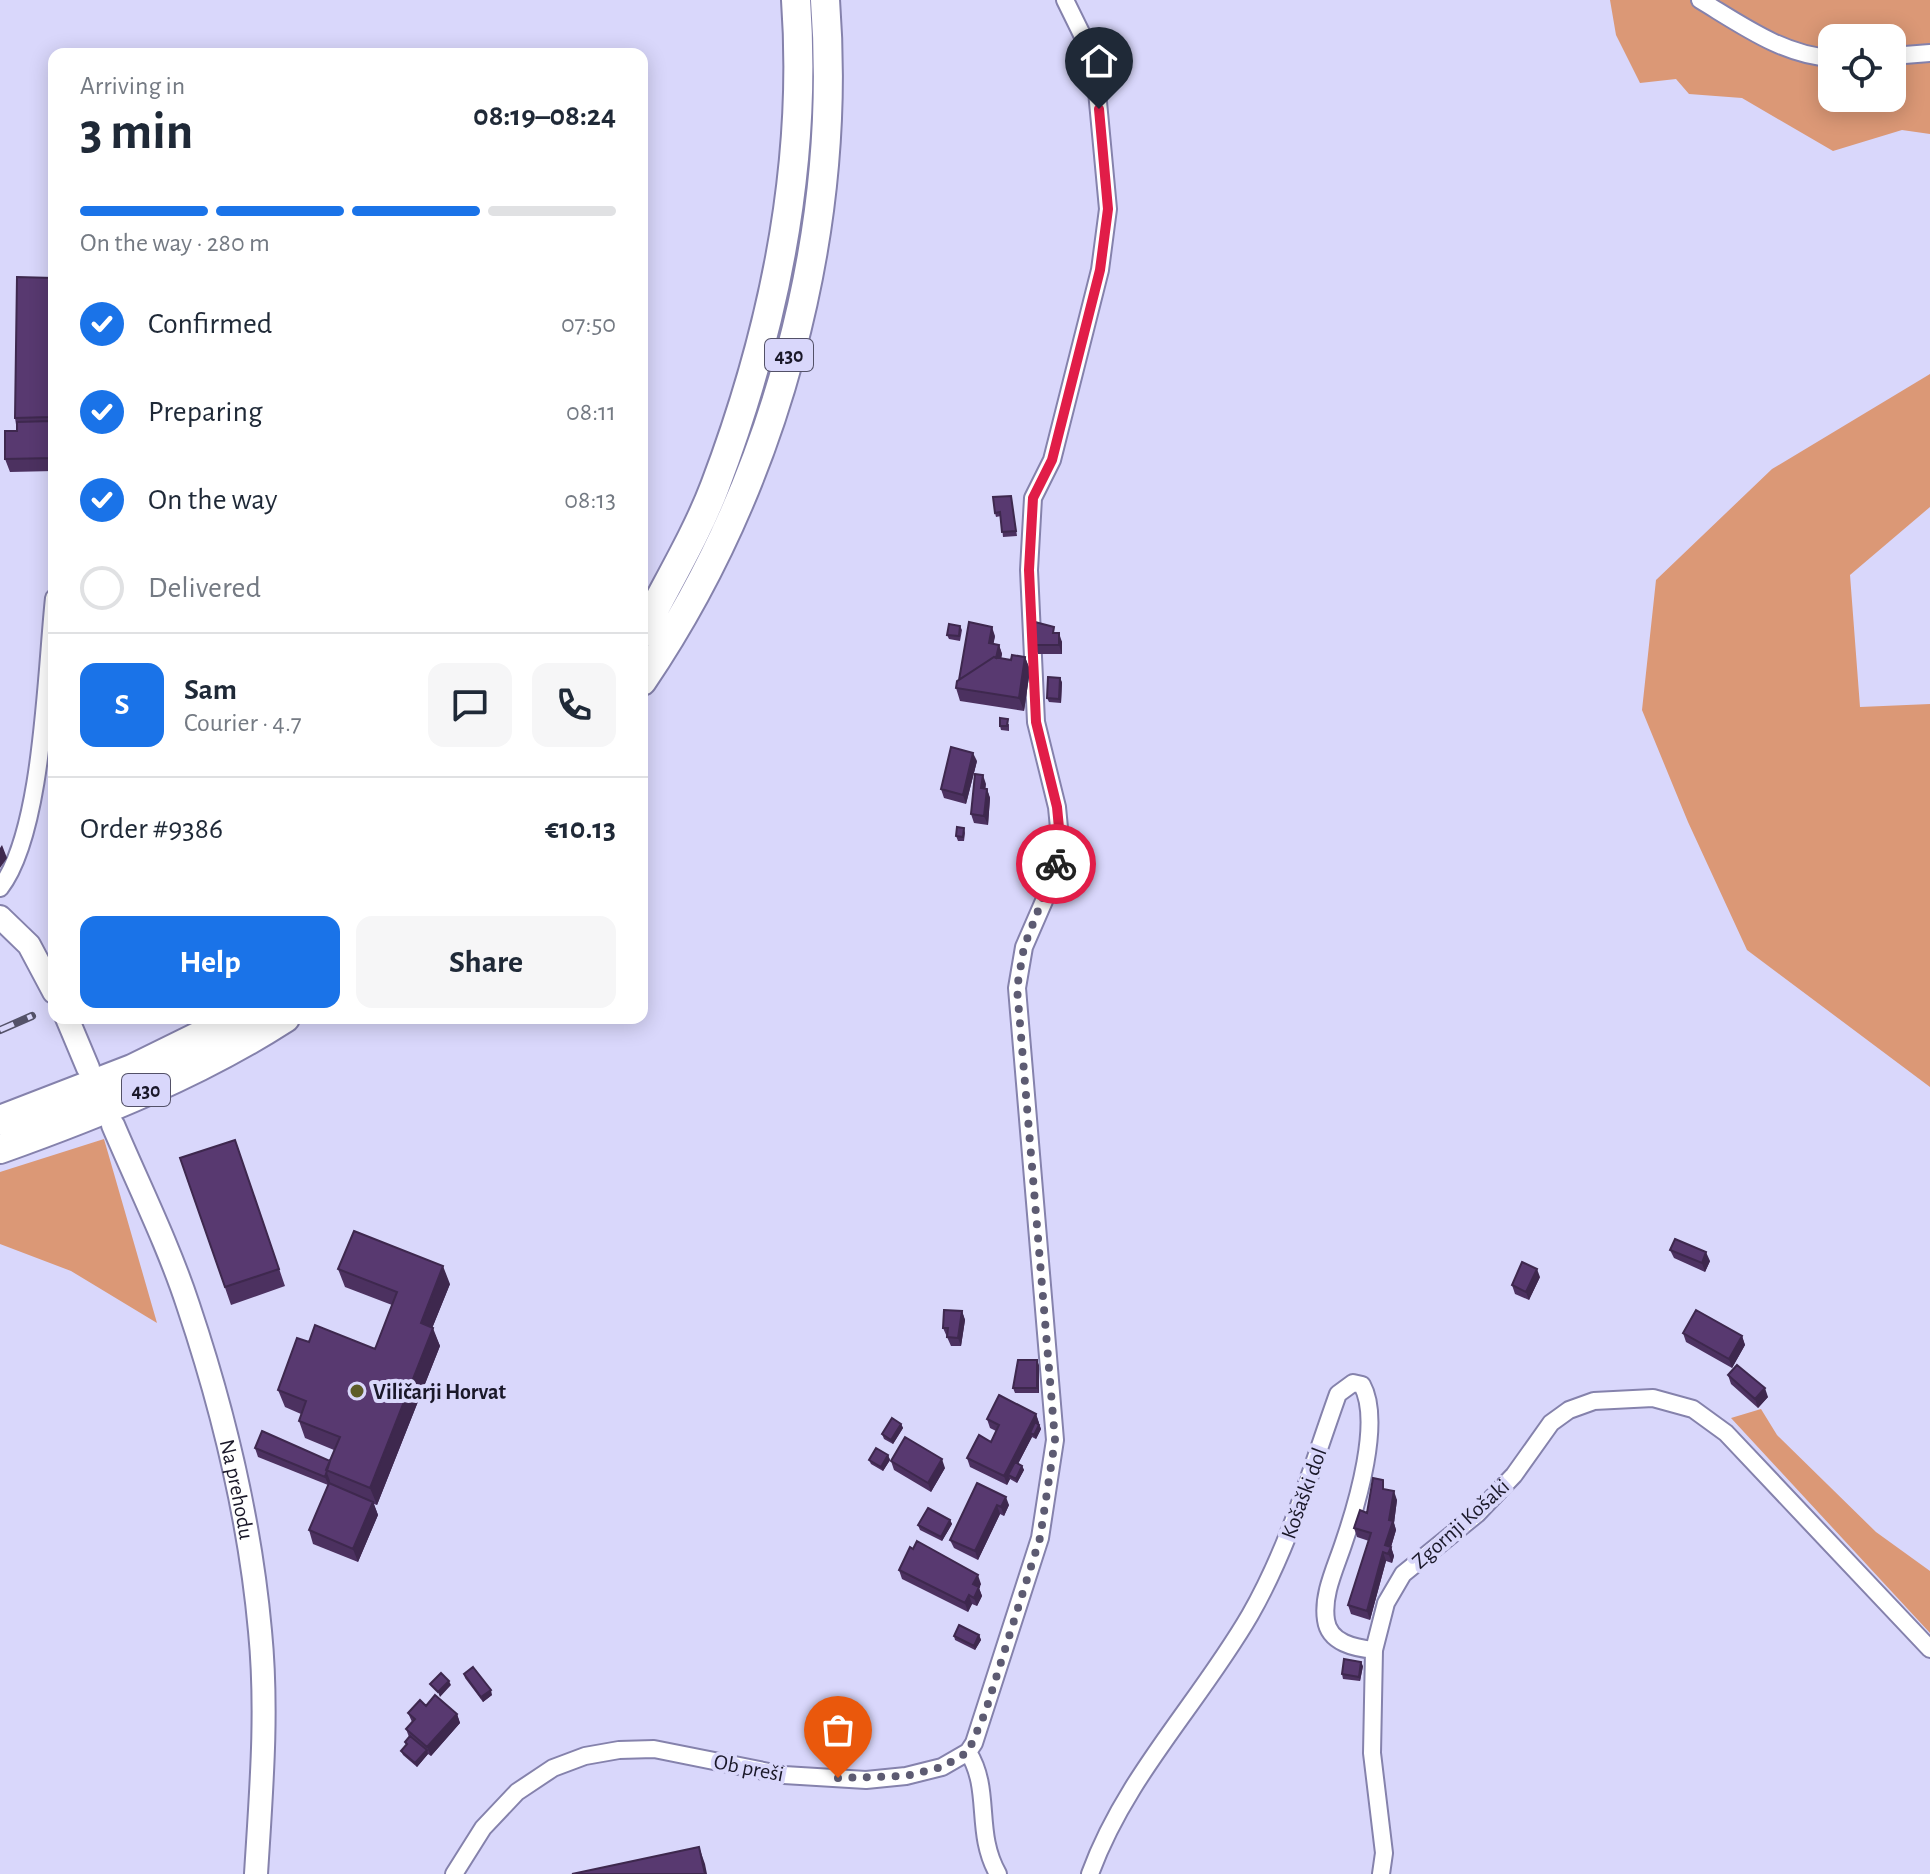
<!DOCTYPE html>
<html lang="en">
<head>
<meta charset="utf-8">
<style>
  :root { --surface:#fff; --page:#f6f6f7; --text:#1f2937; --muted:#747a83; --line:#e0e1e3; --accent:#1a73e8 }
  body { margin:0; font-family:"Alegreya Sans",sans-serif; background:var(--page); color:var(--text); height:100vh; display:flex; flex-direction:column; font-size:30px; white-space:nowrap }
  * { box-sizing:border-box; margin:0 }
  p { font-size:26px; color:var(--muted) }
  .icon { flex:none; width:44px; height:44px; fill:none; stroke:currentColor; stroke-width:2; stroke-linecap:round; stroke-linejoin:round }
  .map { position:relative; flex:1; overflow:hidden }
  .details { position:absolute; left:48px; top:48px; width:600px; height:976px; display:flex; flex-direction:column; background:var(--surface); border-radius:16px; box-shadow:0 4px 20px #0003 }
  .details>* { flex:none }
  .buttons { position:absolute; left:1818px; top:24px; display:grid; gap:16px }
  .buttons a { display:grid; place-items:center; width:88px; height:88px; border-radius:16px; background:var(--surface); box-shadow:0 4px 20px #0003; font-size:40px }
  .pin { position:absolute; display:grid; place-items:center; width:68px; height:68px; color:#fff; margin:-82px -34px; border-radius:50% 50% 50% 0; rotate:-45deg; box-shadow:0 0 8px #0007 }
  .pin .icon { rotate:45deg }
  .courier { position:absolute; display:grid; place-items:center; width:80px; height:80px; margin:-40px; border:6px solid #e11d48; border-radius:50%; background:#fff; color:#222; box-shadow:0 2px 10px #0007 }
  .head em { font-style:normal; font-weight:700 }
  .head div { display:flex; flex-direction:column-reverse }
  .head { display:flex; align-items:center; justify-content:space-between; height:136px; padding:0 32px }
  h1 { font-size:52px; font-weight:700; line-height:60px }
  .bar { display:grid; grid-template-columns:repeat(4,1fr); gap:12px 8px; align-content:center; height:96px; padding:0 32px }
  .bar i { height:10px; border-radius:6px; background:var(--line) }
  .bar .on { background:var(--accent) }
  .bar p { grid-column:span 4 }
  .line { display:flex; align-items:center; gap:20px; padding:0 32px; border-top:2px solid var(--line) }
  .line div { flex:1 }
  .round { display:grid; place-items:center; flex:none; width:84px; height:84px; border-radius:16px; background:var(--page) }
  ol { padding:0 32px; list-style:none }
  li { display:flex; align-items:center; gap:24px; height:88px }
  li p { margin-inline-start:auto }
  li .icon { padding:8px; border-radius:50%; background:var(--accent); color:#fff; stroke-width:4 }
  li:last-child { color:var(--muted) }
  li i { width:44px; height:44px; border:4px solid var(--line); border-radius:50% }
  .primary-button { display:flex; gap:16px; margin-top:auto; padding:16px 32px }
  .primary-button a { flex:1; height:92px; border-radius:16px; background:var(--accent); color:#fff; font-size:32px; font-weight:700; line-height:92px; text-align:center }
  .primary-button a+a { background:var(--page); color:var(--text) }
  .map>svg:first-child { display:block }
  .green { fill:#db9876; fill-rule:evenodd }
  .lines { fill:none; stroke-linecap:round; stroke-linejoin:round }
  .street-casing { stroke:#8582ac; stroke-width:20 }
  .secondary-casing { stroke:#8582ac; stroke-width:26 }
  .highway-casing { stroke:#8582ac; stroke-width:32 }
  .street { stroke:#fff; stroke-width:16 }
  .secondary { stroke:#fff; stroke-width:22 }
  .highway { stroke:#fff; stroke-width:28 }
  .rail-casing { stroke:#545269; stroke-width:8 }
  .rail { stroke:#d9d7fb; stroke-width:5; stroke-dasharray:15; stroke-linecap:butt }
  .wall { fill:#4c3160 }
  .shaded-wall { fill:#3e284e }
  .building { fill:#583970; stroke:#3e284e; stroke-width:2 }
  .done { stroke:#5d5b72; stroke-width:8; stroke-dasharray:0 14.4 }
  .route { stroke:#e11d48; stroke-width:10 }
  .poi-dot { fill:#5d5c29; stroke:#d9d7fb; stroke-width:3 }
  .labels { text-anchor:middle; stroke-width:8; stroke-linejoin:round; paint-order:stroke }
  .shield { fill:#d9d7fb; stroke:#535168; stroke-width:2 }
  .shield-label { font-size:20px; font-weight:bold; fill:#1a1829 }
  .poi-label { font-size:22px; font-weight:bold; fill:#1a1829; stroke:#d9d7fb; text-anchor:start }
  .street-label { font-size:22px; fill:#1a1829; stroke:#d9d7fb }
</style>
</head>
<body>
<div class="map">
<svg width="1930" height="1874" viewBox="0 0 1930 1874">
  <rect width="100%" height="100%" fill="#d9d7fb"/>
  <!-- green -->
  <path class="green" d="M1610 0H1930V134L1902 130 1833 151 1742 98 1689 94 1676 79 1640 83 1616 35ZM1832 38H1892V98H1832Z
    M1930 374V507L1850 575 1860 707 1930 704V1087L1747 950 1688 822 1642 710 1656 580 1772 469Z
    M104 1139 157 1323 71 1271 0 1244V1172Z
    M1761 1409 1777 1435 1876 1532 1930 1571V1633L1731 1418Z"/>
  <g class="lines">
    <defs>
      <path id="street" d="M1700 0C1740 24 1784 56 1832 58
        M1892 56 1930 53
        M0 888C43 833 46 672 54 598
        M968 1752C992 1790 974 1832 998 1874
        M454 1874 483 1828 517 1792 553 1768 585 1756 619 1750 654 1749 784 1775 866 1780 906 1776 942 1767 968 1752 974 1743 1040 1538 1055 1440 1017 988 1024 947 1047 894 1061 849 1057 807 1036 722 1029 570 1033 498 1052 460 1100 270 1108 209 1094 59 1065 0
        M1090 1874C1125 1777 1199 1703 1250 1615 1290 1545 1311 1469 1338 1394L1353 1383 1362 1385C1382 1421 1357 1504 1344 1542 1336 1567 1322 1594 1326 1620 1329 1643 1355 1648 1374 1650
        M1381 1874 1384 1853 1372 1753 1374 1650 1386 1603 1403 1574 1477 1514 1514 1475 1551 1423 1569 1410 1594 1401 1653 1398 1693 1409 1726 1433 1930 1649"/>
      <g id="secondary">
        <path d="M0 917 29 945 54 992"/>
        <path d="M67 1018 88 1068"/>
        <path id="s1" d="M113 1125C138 1184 168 1244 188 1305 223 1409 250 1521 260 1631 268 1712 261 1793 256 1874"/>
      </g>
      <path id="highway" d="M642 633C666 585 696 536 715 486 774 330 808 167 796 0
        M642 681C774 486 843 235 825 0
        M0 1120 132 1069 236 1018
        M0 1149C98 1114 198 1074 285 1018"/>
    </defs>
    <!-- street casing -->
    <use href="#street" class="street-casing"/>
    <!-- secondary casing -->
    <use href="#secondary" class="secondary-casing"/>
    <!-- highway casing -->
    <use href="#highway" class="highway-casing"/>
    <!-- street -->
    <use href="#street" class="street"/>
    <!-- secondary -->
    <use href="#secondary" class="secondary"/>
    <!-- highway -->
    <use href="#highway" class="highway"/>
    <defs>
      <path id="rail" d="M0 1030 32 1016"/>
    </defs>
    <!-- rail casing -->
    <use href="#rail" class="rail-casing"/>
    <!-- rail -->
    <use href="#rail" class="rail"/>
  </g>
  <!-- wall -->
  <path class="wall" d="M54 281V471L10 472 5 459 17 431 15 418Z
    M1011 496 1017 536 1003 537 1001 516 996 517 995 513Z
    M960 626 962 630 960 641 949 639 947 635Z
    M1056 633 1062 642V654H1038L1034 645Z
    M995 636 993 644 999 645 1002 654 1001 658 1011 660 1025 657 1030 670 1024 711 960 701 956 688 959 680Z
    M1062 682 1061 703 1049 702 1047 698Z
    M1009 724V731L1001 730 1000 726Z
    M977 761 966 804 944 798 941 789Z
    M986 784 985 789H987L990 798 988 825 974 823 971 814Z
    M964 828 965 833 964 841H958L956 836Z
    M235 1140 285 1286 231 1305 180 1158Z
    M1670 1250 1710 1261 1705 1272 1674 1258Z
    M338 1269 450 1284 432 1328 440 1346 377 1505 374 1504 378 1515 358 1562 313 1544 309 1530 328 1485 258 1457 255 1448 330 1461 334 1450 305 1438 299 1421 301 1414 285 1407 278 1390 309 1342 375 1349 392 1305 345 1287Z
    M1540 1277 1529 1300 1515 1294 1512 1285Z
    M962 1311 965 1320 961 1346H951L943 1328Z
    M1683 1333 1742 1336 1745 1345 1732 1368 1686 1342Z
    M1039 1365V1393H1015L1013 1388Z
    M1728 1375 1768 1397 1758 1408 1731 1384Z
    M1036 1414 1041 1429 1036 1439 1032 1437 1018 1464 1022 1466 1024 1470 1017 1483 1010 1479 1007 1485 970 1467 967 1458 991 1442 996 1431 990 1428 987 1419Z
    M901 1424 903 1428 893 1444 884 1439 882 1434Z
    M888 1455 890 1460 883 1471 871 1464 869 1460Z
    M891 1461 945 1468 931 1492 894 1470Z
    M977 1483 1009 1505 1004 1516 1000 1514 978 1560 954 1548 950 1540Z
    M1386 1490 1397 1500 1394 1523 1396 1530 1391 1547 1394 1556 1392 1563 1386 1561 1370 1620 1351 1614 1348 1605 1369 1541 1357 1537 1354 1528Z
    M950 1520 952 1524 942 1541 920 1530 918 1525Z
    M899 1570 981 1584 979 1588 982 1596 977 1606 972 1604 968 1612 902 1579Z
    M979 1635 981 1640 975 1650 955 1640 954 1636Z
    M1363 1666 1360 1681 1343 1679 1342 1674Z
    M464 1674 492 1695 483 1702 465 1678Z
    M426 1706 457 1714 460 1723 431 1756 428 1754 417 1767 403 1755 401 1751 406 1745 405 1742 409 1737 406 1729 412 1722 408 1713Z"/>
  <!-- shaded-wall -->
  <path class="shaded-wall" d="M53 278 54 281V461L52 421 50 417Z
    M992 627 995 636 992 652 989 643Z
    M1059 633 1062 642V654L1059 645Z
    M999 645 1002 654 999 670 958 686Z
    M1025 657 1030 670 1024 711 1019 698Z
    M1060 678 1062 682 1061 703 1059 699Z
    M973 753 977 761 966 804 963 795Z
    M983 775 986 784 984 797 981 788Z
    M987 789 990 798 988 825 984 816Z
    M2 845 7 858 0 868V848Z
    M1706 1252 1710 1261 1705 1272 1702 1263Z
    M443 1266 450 1284 427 1341 421 1323Z
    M1537 1269 1540 1277 1529 1300 1526 1292Z
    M962 1311 965 1320 961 1346 958 1338Z
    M433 1328 440 1346 377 1505 370 1488Z
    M1742 1336 1745 1345 1732 1368 1729 1359Z
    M1037 1360 1039 1365V1393L1037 1388Z
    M1765 1388 1768 1397 1758 1408 1755 1399Z
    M1036 1414 1039 1423 1033 1434 1030 1433 1032 1437 1011 1477 1008 1475 1010 1479 1007 1485 1004 1476Z
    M901 1424 903 1428 893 1444 891 1440Z
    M1039 1425 1041 1429 1036 1439 1034 1435Z
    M888 1455 890 1460 883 1471 881 1467Z
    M942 1459 945 1468 931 1492 928 1483Z
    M1022 1466 1024 1470 1017 1483 1016 1479Z
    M327 1473 330 1481 329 1486 325 1477Z
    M1394 1491 1397 1500 1394 1523 1396 1530 1391 1547 1394 1556 1392 1563 1385 1545Z
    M1006 1497 1009 1505 1004 1516 1001 1507Z
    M373 1502 378 1515 358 1562 353 1549Z
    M997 1505 1000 1514 978 1560 975 1551Z
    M950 1520 952 1524 942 1541 941 1537Z
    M1383 1552 1386 1561 1370 1620 1367 1611Z
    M978 1575 981 1584 979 1588 982 1596 977 1606 974 1598 973 1584Z
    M969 1595 972 1604 968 1612 965 1603Z
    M979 1635 981 1640 975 1650 974 1646Z
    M1361 1662 1363 1666 1360 1681 1359 1677Z
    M449 1681 451 1685 440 1697 438 1692Z
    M491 1690 492 1695 483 1702 481 1697Z
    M457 1714 460 1723 431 1756 427 1747Z
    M427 1750 428 1754 417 1767 415 1763Z
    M699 1847 705 1864 707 1874H705Z"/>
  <!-- building -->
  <path class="building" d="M17 277 53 278 50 417 15 418Z
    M52 421 53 458 5 459V431H17V422Z
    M1011 496 1016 531 1002 532 1000 512 995 513 993 497Z
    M969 622 992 627 989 643 999 645 996 658 994 657 959 680Z
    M1035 622 1054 627 1053 633H1059V645H1034Z
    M949 624 960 626 959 636 947 635Z
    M1012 655 1025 657 1019 698 956 688 957 681 994 657 1011 660Z
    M1048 677 1060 678 1059 699 1047 698Z
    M1000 718 1008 719 1007 726H1000Z
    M951 747 973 753 963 795 941 789Z
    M975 774 983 775 981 788 987 789 984 816 971 814Z
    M957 827 964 828 963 837 956 836Z
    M235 1140 279 1269 225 1287 180 1158Z
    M354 1231 443 1266 421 1323 433 1328 370 1488 326 1470 340 1437 299 1421 306 1401 278 1390 297 1338 309 1342 315 1325 375 1349 397 1292 338 1269Z
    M1675 1239 1706 1252 1702 1263 1670 1250Z
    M1522 1262 1537 1269 1526 1292 1512 1285Z
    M944 1310 962 1311 958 1338 947 1337 948 1328H943Z
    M1696 1310 1742 1336 1729 1359 1683 1333Z
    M1018 1360H1037V1388H1013Z
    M1737 1365 1765 1388 1755 1399 1728 1375Z
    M999 1395 1036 1414 1004 1476 967 1458 979 1435 991 1442 999 1425 987 1419Z
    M892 1418 901 1424 891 1440 882 1434Z
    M1035 1422 1039 1425 1034 1435 1030 1433Z
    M262 1431 330 1461 325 1477 255 1448Z
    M905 1437 942 1459 928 1483 891 1461Z
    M876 1448 888 1455 881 1467 869 1460Z
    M1015 1462 1022 1466 1016 1479 1008 1475Z
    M1373 1478 1383 1480V1489L1394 1491 1389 1520 1393 1521 1385 1545 1391 1547 1388 1554 1383 1552 1367 1611 1348 1605 1371 1533 1354 1528 1360 1510 1367 1513Z
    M329 1483 373 1502 353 1549 309 1530Z
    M977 1483 1006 1497 1001 1507 997 1505 975 1551 950 1540Z
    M928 1508 950 1520 941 1537 918 1525Z
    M917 1541 978 1575 973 1584 979 1587 974 1598 969 1595 965 1603 899 1570 910 1547 913 1549Z
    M959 1625 979 1635 974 1646 954 1636Z
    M1344 1659 1361 1662 1359 1677 1342 1674Z
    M473 1667 491 1690 481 1697 464 1674Z
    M441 1673 449 1681 438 1692 430 1684Z
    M435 1695 457 1714 427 1747 406 1729 415 1719 408 1713 420 1700 426 1706Z
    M410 1736 427 1750 415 1763 401 1751 407 1744 405 1742Z
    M699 1847 705 1874H572Z"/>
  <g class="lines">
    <!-- done -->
    <path class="done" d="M838 1778 906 1776 942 1767 968 1752 985 1713 1040 1538 1055 1440 1017 988 1024 947 1056 864"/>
    <!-- route -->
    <path class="route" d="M1056 864 1061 849 1057 807 1036 722 1029 570 1033 498 1052 460 1100 270 1108 209 1099 109"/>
  </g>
  <!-- markers -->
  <circle class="poi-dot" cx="357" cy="1391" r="8"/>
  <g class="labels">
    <!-- shield labels -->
    <g class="shield">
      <rect x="765" y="339" width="48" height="32" rx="6"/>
      <rect x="122" y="1074" width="48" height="32" rx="6"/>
    </g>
    <g class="shield-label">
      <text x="789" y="362">430</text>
      <text x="146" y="1097">430</text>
    </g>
    <!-- poi labels -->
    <g class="poi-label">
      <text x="373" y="1399">Viličarji Horvat</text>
    </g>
    <!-- street labels -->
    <g class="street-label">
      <text dy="8" stroke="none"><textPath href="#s1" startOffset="386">Na prehodu</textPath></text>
      <text transform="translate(1303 1493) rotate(-70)" y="8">Košaški dol</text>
      <text transform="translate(1460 1523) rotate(-42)" y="8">Zgornji Košaki</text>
      <text transform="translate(749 1767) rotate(11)" y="8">Ob preši</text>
    </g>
  </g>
</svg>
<div class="buttons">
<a><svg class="icon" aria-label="locate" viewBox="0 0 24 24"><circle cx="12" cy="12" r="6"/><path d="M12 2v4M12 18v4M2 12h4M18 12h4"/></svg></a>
</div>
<div class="pin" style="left:838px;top:1778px;background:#ea580c"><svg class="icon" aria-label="bag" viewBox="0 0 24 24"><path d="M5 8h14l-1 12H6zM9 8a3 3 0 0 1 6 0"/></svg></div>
<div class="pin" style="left:1099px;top:109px;background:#1f2937"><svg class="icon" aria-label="home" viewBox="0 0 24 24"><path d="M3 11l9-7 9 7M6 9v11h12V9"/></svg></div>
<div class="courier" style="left:1056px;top:864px"><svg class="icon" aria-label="bike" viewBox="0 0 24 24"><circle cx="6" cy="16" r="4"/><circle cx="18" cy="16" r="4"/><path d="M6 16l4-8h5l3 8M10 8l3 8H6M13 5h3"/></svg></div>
<section class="details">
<div class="head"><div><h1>3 min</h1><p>Arriving in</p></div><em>08:19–08:24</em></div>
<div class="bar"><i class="on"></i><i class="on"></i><i class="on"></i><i></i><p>On the way · 280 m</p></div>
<ol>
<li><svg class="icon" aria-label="check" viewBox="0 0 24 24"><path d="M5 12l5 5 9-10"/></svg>Confirmed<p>07:50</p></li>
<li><svg class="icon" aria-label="check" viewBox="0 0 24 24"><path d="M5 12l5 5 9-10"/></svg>Preparing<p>08:11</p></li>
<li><svg class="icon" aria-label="check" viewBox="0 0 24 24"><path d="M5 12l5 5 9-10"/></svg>On the way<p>08:13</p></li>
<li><i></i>Delivered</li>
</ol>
<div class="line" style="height:144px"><b class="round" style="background:var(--accent);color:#fff">S</b><div><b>Sam</b><p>Courier · 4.7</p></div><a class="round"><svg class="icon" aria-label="chat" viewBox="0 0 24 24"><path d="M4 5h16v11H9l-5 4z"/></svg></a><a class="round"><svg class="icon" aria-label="phone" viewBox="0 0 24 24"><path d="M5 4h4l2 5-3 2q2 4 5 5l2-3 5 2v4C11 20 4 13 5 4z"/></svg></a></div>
<div class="line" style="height:104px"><div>Order #9386</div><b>€10.13</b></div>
<div class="primary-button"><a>Help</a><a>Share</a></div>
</section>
</div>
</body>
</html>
